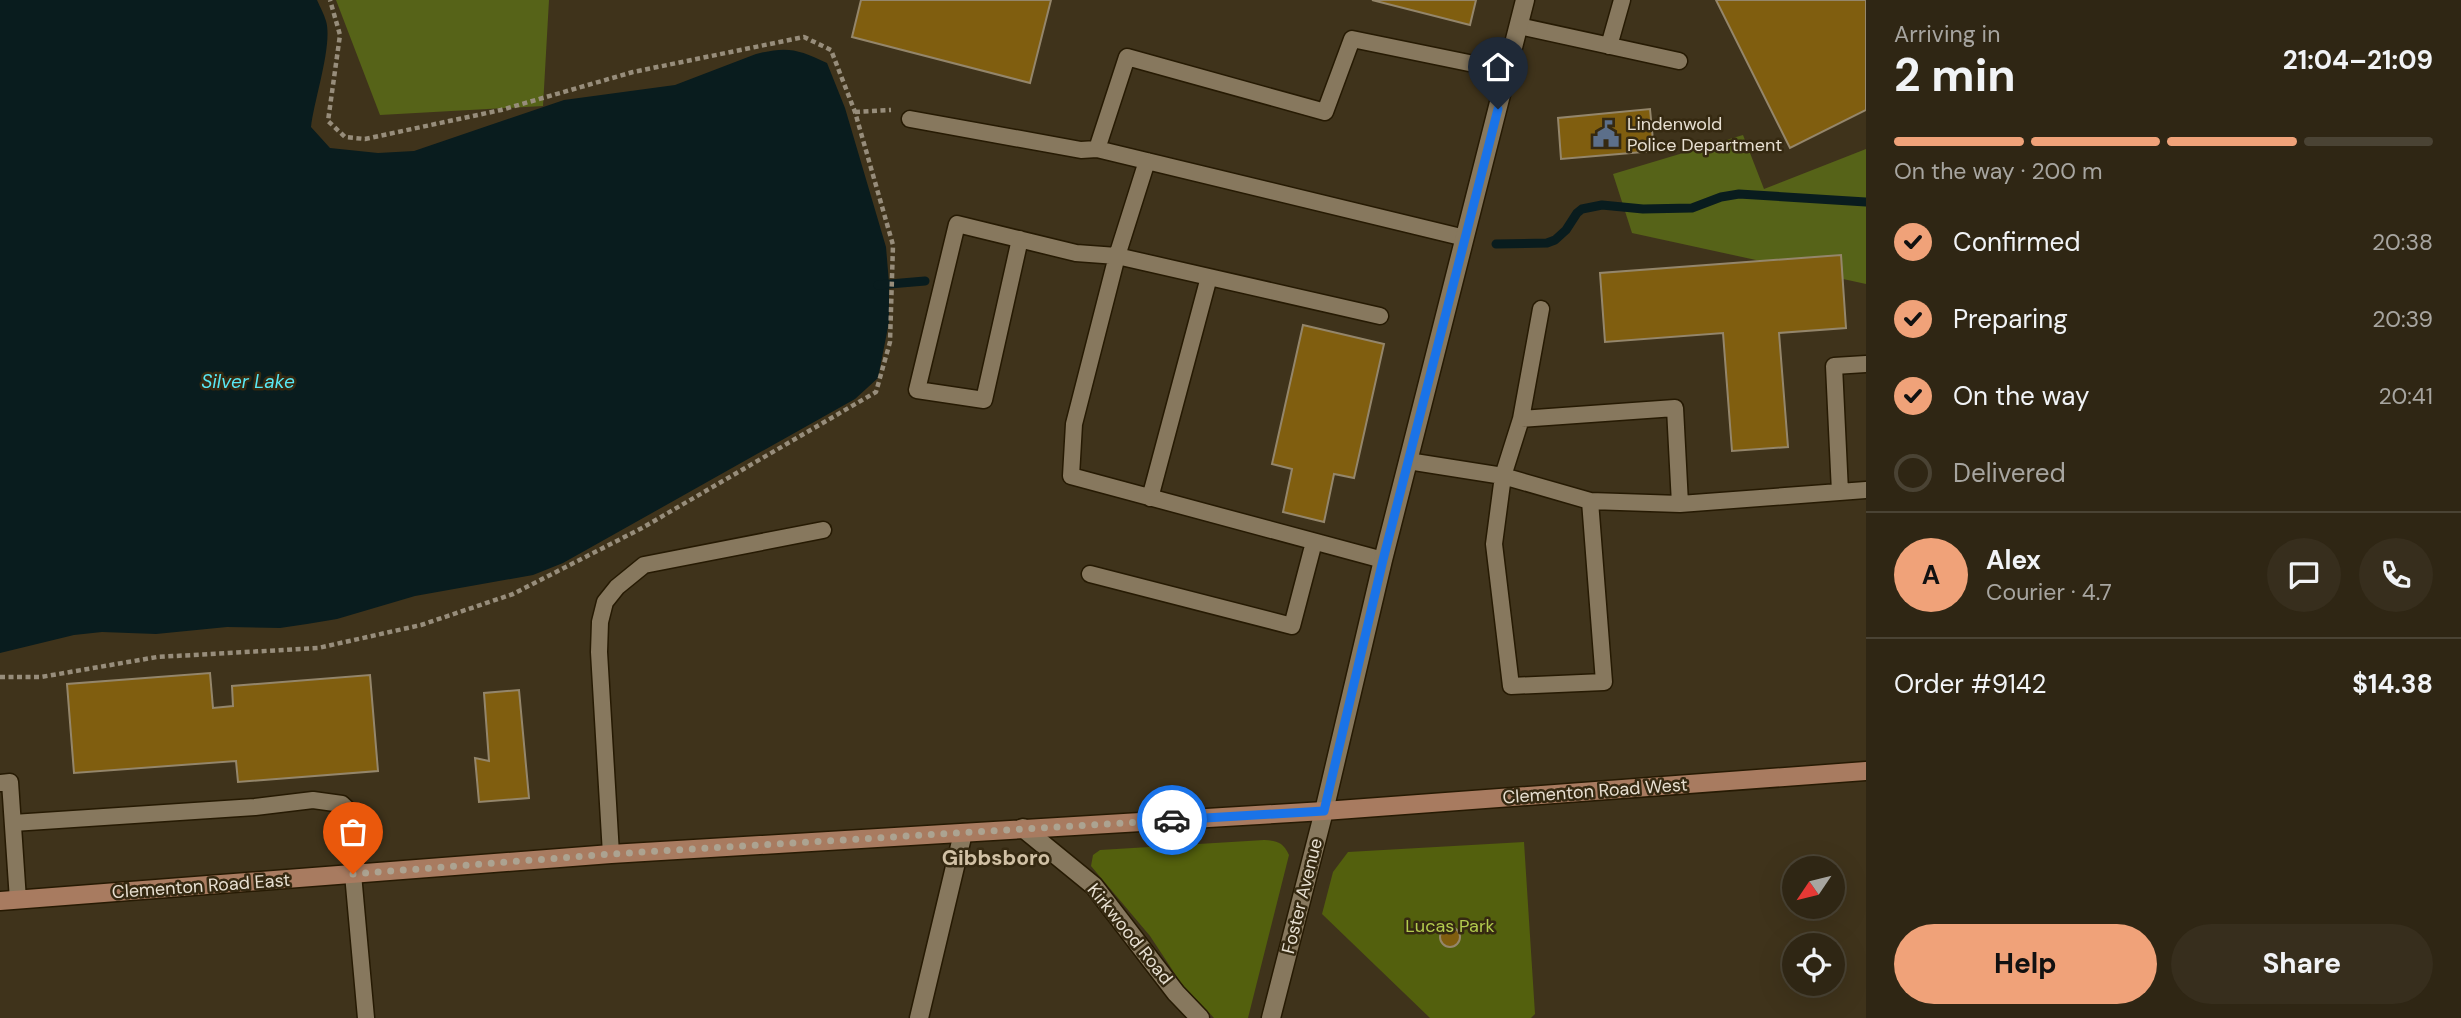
<!DOCTYPE html>
<html lang="en">
<head>
<meta charset="utf-8">
<style>
  :root { --surface:#2f2614; --page:#372e1d; --text:#f1f3f6; --muted:#a7a5a0; --line:#4a4334; --accent:#f0a279 }
  body { margin:0; font-family:"DM Sans",sans-serif; background:var(--page); color:var(--text); height:100vh; display:flex; flex-direction:column; font-size:26px; white-space:nowrap }
  * { box-sizing:border-box; margin:0 }
  p { font-size:23px; color:var(--muted) }
  .icon { flex:none; width:38px; height:38px; fill:none; stroke:currentColor; stroke-width:2; stroke-linecap:round; stroke-linejoin:round }
  .map { position:relative; flex:1; overflow:hidden }
  .drawer { display:flex; flex-direction:column; background:var(--surface); width:595px }
  .drawer>* { flex:none }
  .needle { width:46px; rotate:235deg }
  .tools { position:absolute; left:1782px; top:856px; display:grid; gap:14px }
  .tools a { display:grid; place-items:center; width:63px; height:63px; border-radius:50%; background:var(--surface); box-shadow:0 7px 28px #0002,0 0 0 2px var(--line); font-size:35px }
  .pin { position:absolute; display:grid; place-items:center; width:60px; height:60px; color:#fff; margin:-72px -30px; border-radius:50% 50% 50% 0; rotate:-45deg; box-shadow:0 0 7px #0007 }
  .pin .icon { rotate:45deg }
  .courier { position:absolute; display:grid; place-items:center; width:70px; height:70px; margin:-35px; border:5px solid #1a73e8; border-radius:50%; background:#fff; color:#222; box-shadow:0 2px 9px #0007 }
  .headline em { font-style:normal; font-weight:700 }
  .headline div { display:flex; flex-direction:column-reverse }
  .headline { display:flex; align-items:center; justify-content:space-between; height:119px; padding:0 28px }
  h1 { font-size:46px; font-weight:700; line-height:52px }
  .bar { display:grid; grid-template-columns:repeat(4,1fr); gap:10px 7px; align-content:center; height:84px; padding:0 28px }
  .bar i { height:9px; border-radius:5px; background:var(--line) }
  .bar .active { background:var(--accent) }
  .bar p { grid-column:span 4 }
  .line { display:flex; align-items:center; gap:18px; padding:0 28px; border-top:2px solid var(--line) }
  .line div { flex:1 }
  .round { display:grid; place-items:center; flex:none; width:74px; height:74px; border-radius:37px; background:var(--page) }
  ol { padding:0 28px; list-style:none }
  li { display:flex; align-items:center; gap:21px; height:77px }
  li p { margin-inline-start:auto }
  li .icon { padding:7px; border-radius:50%; background:var(--accent); color:#111; stroke-width:4 }
  li:last-child { color:var(--muted) }
  li i { width:38px; height:38px; border:4px solid var(--line); border-radius:50% }
  .button { display:flex; gap:14px; margin-top:auto; padding:14px 28px }
  .button a { flex:1; height:80px; border-radius:42px; background:var(--accent); color:#111; font-size:28px; font-weight:700; line-height:80px; text-align:center }
  .button a+a { background:var(--page); color:var(--text) }
  main { display:flex; flex:1; min-height:0 }
  .map>svg:first-child { display:block }
  .green { fill:#53600d }
  .forest { fill:#566318 }
  .water { fill:#091c1e }
  .lines { fill:none; stroke-linecap:round; stroke-linejoin:round }
  .stream { stroke:#091c1e; stroke-width:9 }
  .building { fill:#805e0f; stroke:#94866b; stroke-width:2 }
  .service-casing { stroke:#261a03; stroke-width:19 }
  .tertiary-casing { stroke:#261a03; stroke-width:21 }
  .secondary-casing { stroke:#261a03; stroke-width:21 }
  .path { stroke:#978d7b; stroke-width:4.5; stroke-dasharray:5 3.5; stroke-linecap:butt }
  .service { stroke:#87785e; stroke-width:16 }
  .tertiary { stroke:#87785e; stroke-width:18 }
  .secondary { stroke:#a87b60; stroke-width:18 }
  .done { stroke:#aca391; stroke-width:7; stroke-dasharray:0 12.6 }
  .route { stroke:#1a73e8; stroke-width:9 }
  .labels { text-anchor:middle; stroke-width:5; stroke-linejoin:round; paint-order:stroke }
  .poi-label { font-size:18px; fill:#e7dfd1; stroke:#352911; text-anchor:start }
  .street-label { font-size:18px; fill:#e7dfd1; stroke:#352911 }
  .park-label { font-size:18px; fill:#b4cc4e; stroke:#352911 }
  .water-label { font-size:19px; font-style:italic; fill:#58e8f4; stroke:#352911 }
  .quarter-label { font-size:21px; font-weight:bold; fill:#d1c1a5; stroke:#352911 }
</style>
</head>
<body>
<main>
<div class="map">
<svg width="1866" height="1018" viewBox="0 0 1866 1018">
  <rect width="100%" height="100%" fill="#3f331b"/>
  <!-- green -->
  <path class="green" d="M1264 840C1277 841 1283 842 1289 855L1248 1018H1214L1181 983 1150 936 1091 866 1093 855 1100 850Z
    M1524 842 1535 1014 1531 1018H1430L1322 914 1333 872 1348 852Z"/>
  <!-- forest -->
  <path class="forest" d="M336 0H549L543 106 380 115Z
    M1743 135 1764 189 1866 149V284L1632 233 1613 174Z"/>
  <!-- water -->
  <path class="water" d="M0 0H317C320 7 324 14 326 21 333 44 314 100 311 127L330 148 378 153 414 151 564 100 675 85 756 54C787 46 798 49 827 63L845 108 886 247 889 283V322L878 378 855 399 563 563 533 575 415 596 337 619 307 624 280 628 227 627 156 634 102 632 74 635 0 653Z"/>
  <g class="lines">
    <!-- stream -->
    <path class="stream" d="M1496 244 1547 243 1555 240 1566 230 1577 213 1582 209 1602 205 1643 209 1692 208 1721 197 1739 194 1866 202
      M878 285 925 281"/>
  </g>
  <!-- building -->
  <path class="building" d="M861 0H1051L1030 83 852 37Z
    M1372 0H1476L1470 25Z
    M1716 0H1866V110L1790 148Z
    M1650 109 1654 151 1561 159 1558 118Z
    M1841 255 1846 328 1779 333 1788 447 1732 451 1723 333 1605 342 1600 273Z
    M1303 325 1384 344 1354 478 1334 474 1324 522 1283 512 1292 469 1272 464Z
    M210 673 213 708 233 706 232 686 370 675 378 771 238 782 236 761 74 773 67 684Z
    M519 690 529 798 479 802 475 758 489 761 484 693Z
    M1440 937a10 10 0 1 1 20 0a10 10 0 1 1-20 0Z"/>
  <g class="lines">
    <defs>
      <path id="service" d="M1519 26 1679 61
        M1609 46 1622 0
        M910 119 1081 150 1097 149
        M1147 161 1117 256 1380 316
        M1465 238 1097 149 1127 57 1325 112 1352 39 1508 71
        M1020 239 984 400 917 390 957 224 1076 253 1117 256 1074 424 1071 476 1383 560
        M1541 309 1521 419 1503 476 1494 544 1511 686 1604 682 1590 501
        M1521 419 1675 408 1680 504
        M1408 461 1503 476 1590 501 1680 504 1866 490
        M1840 492 1834 366 1866 364
        M1150 498 1209 277
        M1090 574 1292 626 1314 542
        M0 783 10 782 18 900
        M13 823 255 807 313 800 342 804 359 820 362 840 353 874 366 1018
        M611 854 599 652 600 622 605 602 617 587 644 565 823 530"/>
      <path id="tertiary" d="M1023 828 1094 886 1176 993 1200 1018
        M919 1018 963 833
        M1271 1018 1324 811 1383 560 1525 0"/>
      <path id="secondary" d="M0 901 611 854 1324 811 1866 771"/>
    </defs>
    <!-- service casing -->
    <use href="#service" class="service-casing"/>
    <!-- tertiary casing -->
    <use href="#tertiary" class="tertiary-casing"/>
    <!-- secondary casing -->
    <use href="#secondary" class="secondary-casing"/>
    <!-- path -->
    <path class="path" d="M855 112 891 110
      M0 677H41L157 657 318 648 421 625 513 594 642 528 876 392 890 342 893 245 855 112 831 50 804 37 633 72 501 110 365 139 345 137 328 121 340 35 330 0"/>
    <!-- service -->
    <use href="#service" class="service"/>
    <!-- tertiary -->
    <use href="#tertiary" class="tertiary"/>
    <!-- secondary -->
    <use href="#secondary" class="secondary"/>
  </g>
  <g class="lines">
    <!-- done -->
    <path class="done" d="M353 874 611 854 1172 820"/>
    <!-- route -->
    <path class="route" d="M1172 820 1324 811 1383 560 1498 109"/>
  </g>
  <!-- icons -->
  <defs>
    <symbol id="civic-bare" viewBox="-9 -9 18 18"><path d="M-.6-6.5H3V-4.5H.6V-3L4-1V1h2V6H-6V1h2V-1L-.6-3ZM-1.2 2.5V6h2.4V2.5Z" fill="#5c6f8a" stroke="#352911" stroke-width="2.5" paint-order="stroke"/></symbol>
  </defs>
  <g fill-rule="evenodd">
    <use href="#civic-bare" x="1587" y="115" width="38" height="38"/>
  </g>
  <g class="labels">
    <!-- poi labels -->
    <g class="poi-label">
      <text x="1627" y="130">Lindenwold<tspan x="1627" dy="21">Police Department</tspan></text>
    </g>
    <!-- street labels -->
    <g class="street-label">
      <text transform="translate(1595 791) rotate(-4)" y="6">Clementon Road West</text>
      <text transform="translate(201 886) rotate(-4)" y="6">Clementon Road East</text>
      <text transform="translate(1302 896) rotate(-76)" y="6">Foster Avenue</text>
      <text transform="translate(1130 934) rotate(51)" y="6">Kirkwood Road</text>
    </g>
    <!-- park labels -->
    <g class="park-label">
      <text x="1450" y="932">Lucas Park</text>
    </g>
    <!-- water labels -->
    <g class="water-label">
      <text x="248" y="388">Silver Lake</text>
    </g>
    <!-- quarter labels -->
    <g class="quarter-label">
      <text x="996" y="865">Gibbsboro</text>
    </g>
  </g>
</svg>
<div class="tools">
<a><svg class="needle" viewBox="-14 -14 28 28"><path d="M0-13l5 13h-10z" fill="#e53935"/><path d="M0 13l5-13h-10z" fill="#a7a5a0"/></svg></a>
<a><svg class="icon" aria-label="locate" viewBox="0 0 24 24"><circle cx="12" cy="12" r="6"/><path d="M12 2v4M12 18v4M2 12h4M18 12h4"/></svg></a>
</div>
<div class="pin" style="left:353px;top:874px;background:#ea580c"><svg class="icon" aria-label="bag" viewBox="0 0 24 24"><path d="M5 8h14l-1 12H6zM9 8a3 3 0 0 1 6 0"/></svg></div>
<div class="pin" style="left:1498px;top:109px;background:#1f2937"><svg class="icon" aria-label="home" viewBox="0 0 24 24"><path d="M3 11l9-7 9 7M6 9v11h12V9"/></svg></div>
<div class="courier" style="left:1172px;top:820px"><svg class="icon" aria-label="car" viewBox="0 0 24 24"><path d="M5 17H2v-5l4-1 3-4h7l3 4 3 1v5h-3M9 17h6M6 11h13"/><circle cx="7" cy="17" r="2"/><circle cx="17" cy="17" r="2"/></svg></div>
</div>
<section class="drawer">
<div class="headline"><div><h1>2 min</h1><p>Arriving in</p></div><em>21:04–21:09</em></div>
<div class="bar"><i class="active"></i><i class="active"></i><i class="active"></i><i></i><p>On the way · 200 m</p></div>
<ol>
<li><svg class="icon" aria-label="check" viewBox="0 0 24 24"><path d="M5 12l5 5 9-10"/></svg>Confirmed<p>20:38</p></li>
<li><svg class="icon" aria-label="check" viewBox="0 0 24 24"><path d="M5 12l5 5 9-10"/></svg>Preparing<p>20:39</p></li>
<li><svg class="icon" aria-label="check" viewBox="0 0 24 24"><path d="M5 12l5 5 9-10"/></svg>On the way<p>20:41</p></li>
<li><i></i>Delivered</li>
</ol>
<div class="line" style="height:126px"><b class="round" style="background:var(--accent);color:#111">A</b><div><b>Alex</b><p>Courier · 4.7</p></div><a class="round"><svg class="icon" aria-label="chat" viewBox="0 0 24 24"><path d="M4 5h16v11H9l-5 4z"/></svg></a><a class="round"><svg class="icon" aria-label="phone" viewBox="0 0 24 24"><path d="M5 4h4l2 5-3 2q2 4 5 5l2-3 5 2v4C11 20 4 13 5 4z"/></svg></a></div>
<div class="line" style="height:91px"><div>Order #9142</div><b>$14.38</b></div>
<div class="button"><a>Help</a><a>Share</a></div>
</section>
</main>
</body>
</html>
